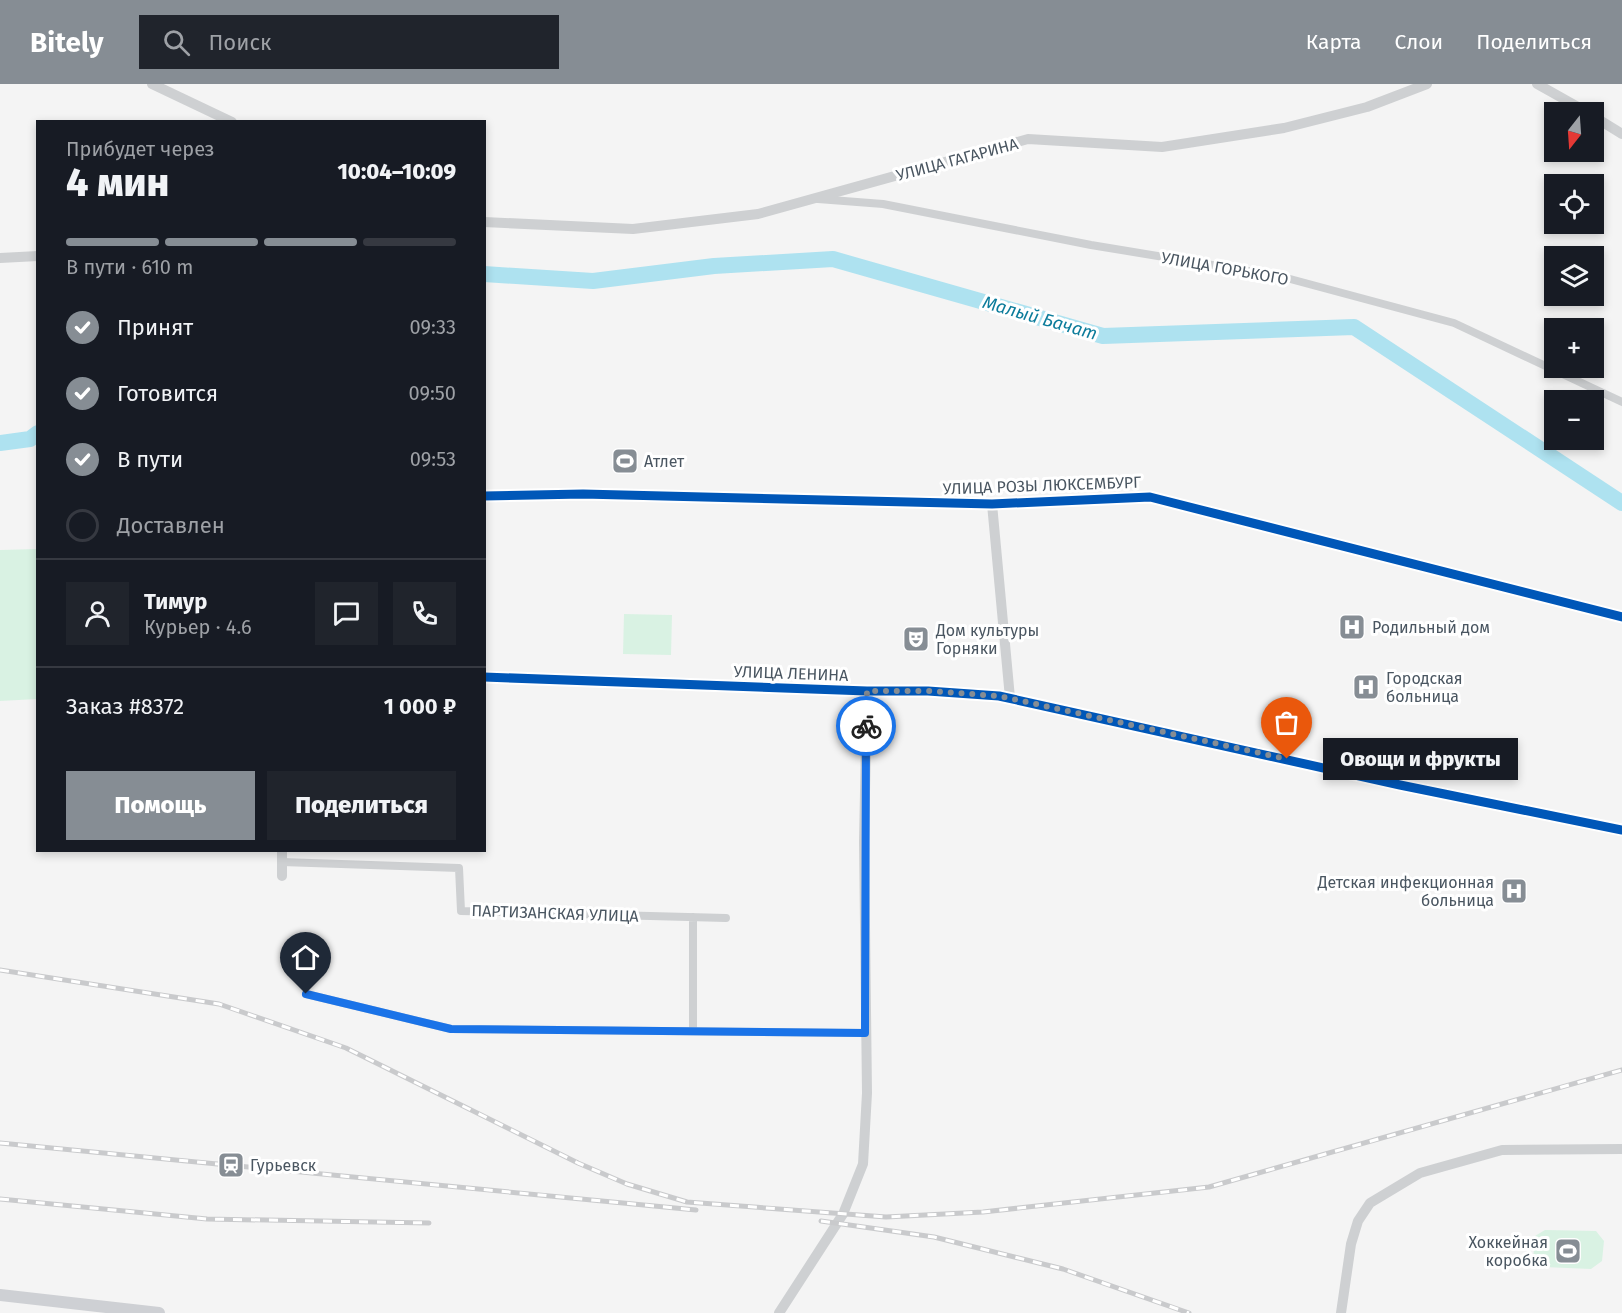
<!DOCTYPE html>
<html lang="ru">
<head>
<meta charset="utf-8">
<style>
  :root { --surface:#171b24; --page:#20242c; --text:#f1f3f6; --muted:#9ea1a6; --line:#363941; --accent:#868d94 }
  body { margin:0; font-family:"Fira Sans",sans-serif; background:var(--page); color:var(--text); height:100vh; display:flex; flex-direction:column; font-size:22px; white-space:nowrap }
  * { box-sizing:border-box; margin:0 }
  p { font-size:20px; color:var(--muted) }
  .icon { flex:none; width:33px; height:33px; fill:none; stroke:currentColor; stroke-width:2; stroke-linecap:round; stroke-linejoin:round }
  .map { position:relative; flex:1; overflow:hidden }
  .sheet { position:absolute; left:36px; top:36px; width:450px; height:732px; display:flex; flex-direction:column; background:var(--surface); border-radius:0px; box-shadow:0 3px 9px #0003 }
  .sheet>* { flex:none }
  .needle { width:39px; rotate:197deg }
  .tools { position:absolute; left:1544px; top:18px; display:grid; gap:12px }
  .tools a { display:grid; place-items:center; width:60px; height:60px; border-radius:0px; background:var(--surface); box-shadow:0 3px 9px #0003; font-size:30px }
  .pin { position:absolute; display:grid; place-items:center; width:51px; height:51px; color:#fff; margin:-62px -26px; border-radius:50% 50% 50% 0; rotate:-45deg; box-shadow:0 0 6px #0007 }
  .pin .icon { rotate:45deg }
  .courier { position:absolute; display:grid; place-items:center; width:60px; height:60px; margin:-30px; border:4px solid #1a73e8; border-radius:50%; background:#fff; color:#222; box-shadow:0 2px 8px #0007 }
  .bubble { position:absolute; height:42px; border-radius:0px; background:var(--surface); box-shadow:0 3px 9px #0003; font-size:20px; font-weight:800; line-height:42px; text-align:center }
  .head em { font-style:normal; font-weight:800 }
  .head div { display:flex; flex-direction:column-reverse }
  .head { display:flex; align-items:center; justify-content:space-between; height:102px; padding:0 30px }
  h1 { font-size:39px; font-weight:800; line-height:45px }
  .bar { display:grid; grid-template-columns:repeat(4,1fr); gap:9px 6px; align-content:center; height:72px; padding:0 30px }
  .bar i { height:8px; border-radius:4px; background:var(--line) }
  .bar .selected { background:var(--accent) }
  .bar p { grid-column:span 4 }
  .line { display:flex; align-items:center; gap:15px; padding:0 30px; border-top:2px solid var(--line) }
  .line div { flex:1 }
  .round { display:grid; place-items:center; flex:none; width:63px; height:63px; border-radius:0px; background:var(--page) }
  ol { padding:0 30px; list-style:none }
  li { display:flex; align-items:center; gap:18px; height:66px }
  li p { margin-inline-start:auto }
  li .icon { padding:6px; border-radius:50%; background:var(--accent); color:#fff; stroke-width:4 }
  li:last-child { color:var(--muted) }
  li i { width:33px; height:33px; border:3px solid var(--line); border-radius:50% }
  .button { display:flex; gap:12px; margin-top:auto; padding:12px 30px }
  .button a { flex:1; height:69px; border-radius:0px; background:var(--accent); color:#fff; font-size:24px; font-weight:800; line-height:69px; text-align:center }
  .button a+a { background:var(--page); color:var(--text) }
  header { display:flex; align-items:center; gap:36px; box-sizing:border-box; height:84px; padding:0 30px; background:var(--accent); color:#fff }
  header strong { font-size:28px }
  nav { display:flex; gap:33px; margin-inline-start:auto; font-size:21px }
  .search { width:420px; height:54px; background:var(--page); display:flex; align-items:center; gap:15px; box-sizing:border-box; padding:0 21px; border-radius:0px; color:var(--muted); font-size:22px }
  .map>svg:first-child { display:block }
  .garden { fill:#d9f2e3 }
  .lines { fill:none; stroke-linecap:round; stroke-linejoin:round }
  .river { stroke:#aee2f0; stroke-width:16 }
  .minor { stroke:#ced0d2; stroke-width:8 }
  .tertiary { stroke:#ced0d2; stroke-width:10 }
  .secondary { stroke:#ced0d4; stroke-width:12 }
  .rail-casing { stroke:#c9cacc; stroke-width:5 }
  .rail { stroke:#fff; stroke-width:3; stroke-dasharray:9; stroke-linecap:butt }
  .cycleway-casing { stroke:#fff; stroke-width:13 }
  .cycleway { stroke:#0057b8; stroke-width:9 }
  .done { stroke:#868d94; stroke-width:6; stroke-dasharray:0 10.8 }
  .route { stroke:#1a73e8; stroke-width:8 }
  .labels { text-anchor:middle; stroke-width:6; stroke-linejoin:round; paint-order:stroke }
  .street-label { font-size:16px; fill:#4a5661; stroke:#fff }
  .poi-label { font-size:16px; fill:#4a5661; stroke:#fff; text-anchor:start }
  .water-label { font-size:18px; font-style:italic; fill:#0c7c9b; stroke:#fff }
</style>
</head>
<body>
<header>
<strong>Bitely</strong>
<div class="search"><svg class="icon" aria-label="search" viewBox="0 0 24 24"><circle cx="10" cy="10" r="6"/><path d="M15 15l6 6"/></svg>Поиск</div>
<nav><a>Карта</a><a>Слои</a><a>Поделиться</a></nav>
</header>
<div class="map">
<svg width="1622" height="1229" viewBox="0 0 1622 1229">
  <rect width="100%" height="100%" fill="#f4f4f4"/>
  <!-- garden -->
  <path class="garden" d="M37 465V615L0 617V466Z
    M624 530 672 531 671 571 623 570Z
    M1545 1146 1596 1147 1604 1157 1602 1177 1591 1185 1544 1183 1533 1176 1535 1152Z"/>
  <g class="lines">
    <!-- river -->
    <path class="river" d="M484 190 593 197 714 182 833 175 1103 252 1354 243 1622 419
      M0 359 30 355 38 349"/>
    <!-- minor -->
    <path class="minor" d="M818 115 883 120 1091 161 1279 192 1454 239 1622 318
      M992 420 1150 413 1622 533
      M282 778 459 784 461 827 726 834
      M306 910 451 945 865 949
      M693 947V833"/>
    <!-- tertiary -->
    <path class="tertiary" d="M152 0 232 38
      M1537 0 1587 28
      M1593 32 1622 50
      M484 138 633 145 758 130 1028 55 1162 63 1284 44 1367 23 1427 0
      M0 174 38 172
      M484 412 583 410 992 420 1010 614
      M484 593 867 607H928L999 612 1400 701 1622 746
      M282 792V766
      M779 1229 843 1130 863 1080 867 1009 864 758 867 607
      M1341 1229 1351 1160 1358 1137 1370 1119 1420 1089 1502 1066 1622 1065"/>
    <!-- secondary -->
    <path class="secondary" d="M0 1211 159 1229"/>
    <defs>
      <path id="rail" d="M0 886 219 920 346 964 578 1079 627 1100 687 1118 886 1133 983 1128 1209 1103 1622 986
        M0 1059 696 1126
        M0 1115 207 1135 429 1139
        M821 1137 934 1153 1063 1185 1189 1229"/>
    </defs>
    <!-- rail casing -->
    <use href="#rail" class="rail-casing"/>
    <!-- rail -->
    <use href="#rail" class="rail"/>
    <defs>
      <path id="cycleway" d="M484 412 583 410 992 420 1150 413 1622 533
        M484 593 867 607H928L999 612 1400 701 1622 746"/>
    </defs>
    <!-- cycleway casing -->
    <use href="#cycleway" class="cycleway-casing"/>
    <!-- cycleway -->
    <use href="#cycleway" class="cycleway"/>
  </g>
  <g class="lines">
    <!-- done -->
    <path class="done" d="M866 642 867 607H928L999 612 1287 675"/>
    <!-- route -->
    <path class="route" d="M306 910 451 945 865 949 866 642"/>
  </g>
  <!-- icons -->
  <defs>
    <symbol id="stadium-square" viewBox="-11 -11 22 22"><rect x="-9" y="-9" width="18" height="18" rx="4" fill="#868d94" stroke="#fff"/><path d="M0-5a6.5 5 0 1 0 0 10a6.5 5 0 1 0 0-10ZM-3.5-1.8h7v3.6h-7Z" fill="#fff"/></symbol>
    <symbol id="hospital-square" viewBox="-11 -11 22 22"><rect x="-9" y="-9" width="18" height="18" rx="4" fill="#868d94" stroke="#fff"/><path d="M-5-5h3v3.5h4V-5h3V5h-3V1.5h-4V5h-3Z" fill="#fff"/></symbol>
    <symbol id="theatre-square" viewBox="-11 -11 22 22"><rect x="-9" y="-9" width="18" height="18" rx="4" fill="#868d94" stroke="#fff"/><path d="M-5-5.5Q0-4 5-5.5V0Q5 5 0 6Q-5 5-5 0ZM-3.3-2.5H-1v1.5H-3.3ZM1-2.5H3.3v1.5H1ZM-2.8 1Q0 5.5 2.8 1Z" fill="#fff"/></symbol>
    <symbol id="station-square" viewBox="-11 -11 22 22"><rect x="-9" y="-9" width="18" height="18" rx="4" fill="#868d94" stroke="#fff"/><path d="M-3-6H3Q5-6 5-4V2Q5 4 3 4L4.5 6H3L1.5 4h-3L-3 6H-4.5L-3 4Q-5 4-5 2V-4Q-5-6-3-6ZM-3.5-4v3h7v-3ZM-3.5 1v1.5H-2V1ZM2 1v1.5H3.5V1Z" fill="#fff"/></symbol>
  </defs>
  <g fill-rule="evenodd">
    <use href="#stadium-square" x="610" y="362" width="30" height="30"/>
    <use href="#hospital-square" x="1337" y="528" width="30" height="30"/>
    <use href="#theatre-square" x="901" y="540" width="30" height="30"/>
    <use href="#hospital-square" x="1351" y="588" width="30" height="30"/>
    <use href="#hospital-square" x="1499" y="792" width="30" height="30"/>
    <use href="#station-square" x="216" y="1066" width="30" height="30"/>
    <use href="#stadium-square" x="1553" y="1152" width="30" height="30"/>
  </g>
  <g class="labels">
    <!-- street labels -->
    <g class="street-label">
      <text transform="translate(957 75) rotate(-15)" y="6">УЛИЦА ГАГАРИНА</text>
      <text transform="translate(1225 184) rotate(10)" y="6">УЛИЦА ГОРЬКОГО</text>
      <text transform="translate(1042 401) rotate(-2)" y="6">УЛИЦА РОЗЫ ЛЮКСЕМБУРГ</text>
      <text transform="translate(791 589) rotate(2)" y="6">УЛИЦА ЛЕНИНА</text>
      <text transform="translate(555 829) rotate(2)" y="6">ПАРТИЗАНСКАЯ УЛИЦА</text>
    </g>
    <!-- poi labels -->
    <g class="poi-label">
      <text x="644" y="383">Атлет</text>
      <text x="1372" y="549">Родильный дом</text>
      <text x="936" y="552">Дом культуры<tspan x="936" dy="18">Горняки</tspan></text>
      <text x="1386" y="600">Городская<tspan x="1386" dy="18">больница</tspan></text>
      <text x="1494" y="804" text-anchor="end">Детская инфекционная<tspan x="1494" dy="18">больница</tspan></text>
      <text x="250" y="1087">Гурьевск</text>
      <text x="1548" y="1164" text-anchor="end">Хоккейная<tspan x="1548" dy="18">коробка</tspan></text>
    </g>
    <!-- water labels -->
    <g class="water-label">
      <text transform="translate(1040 234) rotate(16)" y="6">Малый Бачат</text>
    </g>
  </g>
</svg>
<div class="tools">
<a><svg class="needle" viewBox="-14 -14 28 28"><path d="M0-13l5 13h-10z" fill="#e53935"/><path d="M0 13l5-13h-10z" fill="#9ea1a6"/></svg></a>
<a><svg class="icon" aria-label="locate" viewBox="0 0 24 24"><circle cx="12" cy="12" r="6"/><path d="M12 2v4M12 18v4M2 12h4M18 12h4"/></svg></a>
<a><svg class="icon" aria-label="layers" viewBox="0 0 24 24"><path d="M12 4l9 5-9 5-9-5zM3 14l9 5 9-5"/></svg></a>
<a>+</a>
<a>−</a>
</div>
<div class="pin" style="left:1287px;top:675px;background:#ea580c"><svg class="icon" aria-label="bag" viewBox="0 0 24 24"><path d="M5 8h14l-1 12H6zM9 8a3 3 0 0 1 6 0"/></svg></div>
<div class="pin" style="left:306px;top:910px;background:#1f2937"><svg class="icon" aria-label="home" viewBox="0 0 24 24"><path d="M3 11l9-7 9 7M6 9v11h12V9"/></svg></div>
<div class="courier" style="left:866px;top:642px"><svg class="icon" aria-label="bike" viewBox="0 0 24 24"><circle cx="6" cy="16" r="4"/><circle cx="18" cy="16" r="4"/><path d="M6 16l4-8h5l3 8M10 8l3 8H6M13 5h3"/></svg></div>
<div class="bubble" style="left:1323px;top:654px;width:195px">Овощи и фрукты</div>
<section class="sheet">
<div class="head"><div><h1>4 мин</h1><p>Прибудет через</p></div><em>10:04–10:09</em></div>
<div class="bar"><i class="selected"></i><i class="selected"></i><i class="selected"></i><i></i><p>В пути · 610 m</p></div>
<ol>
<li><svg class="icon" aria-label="check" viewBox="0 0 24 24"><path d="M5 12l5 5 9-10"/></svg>Принят<p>09:33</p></li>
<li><svg class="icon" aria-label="check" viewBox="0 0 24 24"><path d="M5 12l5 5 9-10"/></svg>Готовится<p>09:50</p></li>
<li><svg class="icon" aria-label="check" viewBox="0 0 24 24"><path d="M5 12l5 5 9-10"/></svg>В пути<p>09:53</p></li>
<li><i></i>Доставлен</li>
</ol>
<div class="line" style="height:108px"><a class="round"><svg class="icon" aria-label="person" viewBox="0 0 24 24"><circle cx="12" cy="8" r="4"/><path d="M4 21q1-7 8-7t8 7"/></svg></a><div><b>Тимур</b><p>Курьер · 4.6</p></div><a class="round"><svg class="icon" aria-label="chat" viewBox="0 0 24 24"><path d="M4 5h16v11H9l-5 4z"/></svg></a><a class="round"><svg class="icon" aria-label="phone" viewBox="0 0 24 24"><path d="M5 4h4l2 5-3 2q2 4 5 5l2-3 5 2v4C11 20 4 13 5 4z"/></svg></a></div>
<div class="line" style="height:78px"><div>Заказ #8372</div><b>1 000 ₽</b></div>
<div class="button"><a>Помощь</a><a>Поделиться</a></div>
</section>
</div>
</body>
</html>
